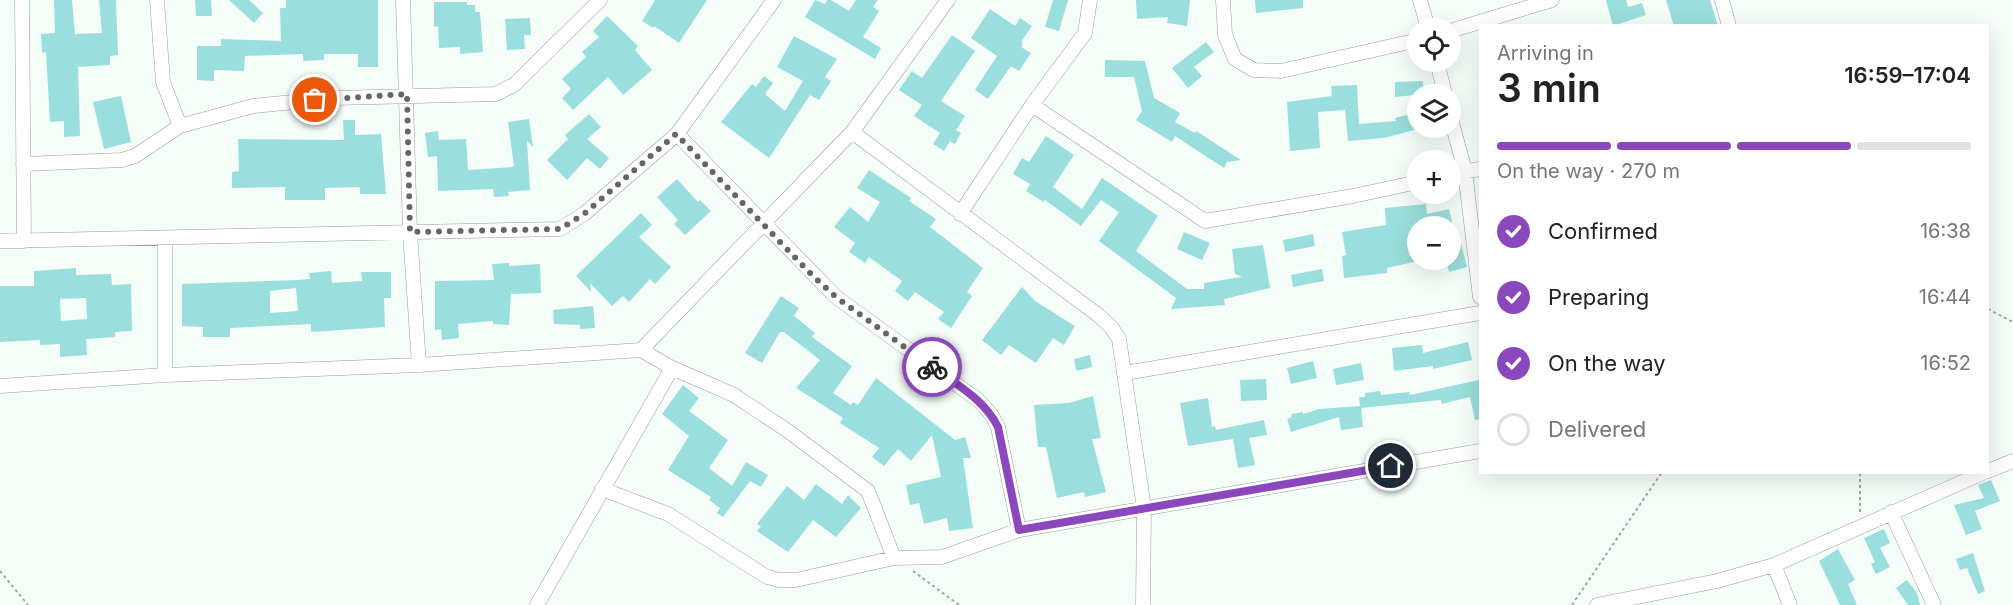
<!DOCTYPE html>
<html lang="en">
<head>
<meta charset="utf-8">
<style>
  :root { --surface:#fff; --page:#f6f6f6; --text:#222; --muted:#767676; --line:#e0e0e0; --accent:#8b48bc }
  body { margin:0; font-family:Inter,sans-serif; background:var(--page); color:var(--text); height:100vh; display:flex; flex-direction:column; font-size:22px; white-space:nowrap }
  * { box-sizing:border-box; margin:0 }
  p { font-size:20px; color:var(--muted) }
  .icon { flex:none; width:33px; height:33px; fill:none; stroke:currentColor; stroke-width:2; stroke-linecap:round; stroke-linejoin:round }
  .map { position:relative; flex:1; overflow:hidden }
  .sheet { position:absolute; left:1479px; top:24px; width:510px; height:450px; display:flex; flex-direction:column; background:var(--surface); border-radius:0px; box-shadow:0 6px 24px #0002 }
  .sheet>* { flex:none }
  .buttons { position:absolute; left:1407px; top:18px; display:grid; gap:12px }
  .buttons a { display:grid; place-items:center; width:54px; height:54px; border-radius:50%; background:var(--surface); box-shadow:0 6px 24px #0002; font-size:30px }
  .pin { position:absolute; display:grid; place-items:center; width:51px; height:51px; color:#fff; margin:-26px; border:3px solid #fff; border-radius:50%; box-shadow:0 2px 6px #0007 }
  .courier { position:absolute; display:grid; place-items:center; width:60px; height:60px; margin:-30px; border:4px solid #8b48bc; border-radius:50%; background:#fff; color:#222; box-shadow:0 2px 8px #0007 }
  .summary em { font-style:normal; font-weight:600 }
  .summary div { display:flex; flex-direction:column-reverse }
  .summary { display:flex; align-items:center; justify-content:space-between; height:102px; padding:0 18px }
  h1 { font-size:39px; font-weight:600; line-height:45px }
  .bar { display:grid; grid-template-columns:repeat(4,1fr); gap:9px 6px; align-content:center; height:72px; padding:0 18px }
  .bar i { height:8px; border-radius:4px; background:var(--line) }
  .bar .on { background:var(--accent) }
  .bar p { grid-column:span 4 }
  ol { padding:0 18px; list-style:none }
  li { display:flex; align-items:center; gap:18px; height:66px }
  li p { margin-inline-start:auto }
  li .icon { padding:6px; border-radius:50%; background:var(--accent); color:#fff; stroke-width:4 }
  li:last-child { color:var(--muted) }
  li i { width:33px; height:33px; border:3px solid var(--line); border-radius:50% }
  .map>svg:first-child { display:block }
  .building { fill:#9adfdd; fill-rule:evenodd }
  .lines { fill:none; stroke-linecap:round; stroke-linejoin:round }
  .street-casing { stroke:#989f9c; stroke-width:15 }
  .path { stroke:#a2a7a4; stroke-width:2; stroke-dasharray:3 3; stroke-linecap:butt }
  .street { stroke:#fff; stroke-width:14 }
  .done { stroke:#636765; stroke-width:6; stroke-dasharray:0 10.8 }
  .route { stroke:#8b48bc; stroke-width:8 }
</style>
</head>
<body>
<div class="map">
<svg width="2013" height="605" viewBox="0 0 2013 605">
  <rect width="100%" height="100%" fill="#f5fdf9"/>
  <!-- building -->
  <path class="building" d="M54 0H72L75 34 102 33 99 0H116L118 55 110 56V65L78 67 80 136 64 137V121L50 122 46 52 42 53 41 34 55 33Z
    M195 0H211L212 16H196Z
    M229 0H249L263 13 254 23Z
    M286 0H378V67H358V54H324V60L303 61V54L245 56 244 71 214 70V81L197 80V46H221V39L281 41 280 8H286Z
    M655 0H707L679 43 654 26 653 28 642 21Z
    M815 0 825 4 827 0H831L849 11 856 0H878L873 7 879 11 863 37 881 48 875 59 805 17Z
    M1053 0H1068L1059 31 1045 27Z
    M1136 0H1190L1187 26 1167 23 1168 17 1137 19Z
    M1255 0H1303V8L1256 13Z
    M1606 0H1626L1628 7 1642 3 1646 15 1613 26Z
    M1666 0H1710L1718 26H1674Z
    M434 2H467V5H475V12H480L483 52 460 54V47L439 48 438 26 434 27Z
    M990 9 1015 26 1020 18 1032 26 1021 42 1023 44 1021 47 1031 53 1019 71 1011 66 988 99 975 90 997 56 971 38Z
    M607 16 638 46 635 50 652 70 623 95 608 77 573 110 562 98 571 89 562 79 586 57 582 52 599 37 593 31Z
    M530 18 531 35H524L525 49 507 50 505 19Z
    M952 35 975 51 941 101 965 116 956 130 961 133 955 144 950 141 944 151 933 144 940 133 914 116 922 105 899 90 912 71 922 78Z
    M794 36 837 59 825 77 831 81 819 100 810 95 769 158 721 122 752 84 756 87 764 76 773 83 765 94 785 111 803 81 777 67Z
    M1206 42 1214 52 1194 67 1202 76 1188 88 1172 68Z
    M1105 60 1145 61 1154 98 1180 113 1175 122 1195 133 1196 131 1241 160 1227 162 1224 168 1175 136 1172 142 1136 120 1142 111 1134 77H1105Z
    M1423 81 1424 94 1395 97V82Z
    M1357 85 1359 124 1396 121 1395 118 1418 112V129L1384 138 1348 141 1345 110 1318 112 1320 148 1290 151 1287 102 1332 96 1331 86Z
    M121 96 131 142 104 149 93 102Z
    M589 114 601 127 587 139 609 158 600 169 587 158 567 180 547 160 568 139 565 135Z
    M529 119 533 147 527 141 530 190 508 192 509 196 494 197 493 189 438 191 437 156 428 157 425 133 438 131 439 140 466 139 468 170 512 167 514 166 508 122Z
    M343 120H355V135L381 134 386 194H360V187L325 188V200H285V187L232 188V172L239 171 238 139 344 140Z
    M1046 136 1074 155 1053 187 1082 209 1102 178 1158 216 1136 251 1187 289H1204V283L1242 277 1235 274 1232 249 1263 245 1270 288 1224 299 1225 305 1171 309 1176 298 1099 241 1119 212 1101 200 1081 226 1045 200 1044 202 1026 191 1030 184 1013 174 1022 158 1029 162Z
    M869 170 911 198 909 201 936 219 930 227 983 268 967 292 972 296 951 328 938 319 944 312 915 292 908 301 895 291 902 281 869 257 865 263 849 252 855 243 834 227 850 207 868 222 880 202 857 188Z
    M677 179 698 202 700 200 711 211 685 235 674 224 678 220 657 197Z
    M1426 204 1427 214 1449 209 1453 226H1418V261L1387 268V273L1344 278 1342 256 1346 255 1342 232 1386 225 1385 208Z
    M641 213 652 225 639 237 671 267 655 284 650 279 629 302 623 296 612 306 590 283 591 292 576 276Z
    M1184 232 1210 243 1202 260 1177 249Z
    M1313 234 1315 246 1285 252 1283 240Z
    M1460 239 1467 267 1449 272 1446 260H1450V242Z
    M509 263V266L540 264 541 293 511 294 509 325 493 324V321L458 324 459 338 442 340 441 329 435 330V281L494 280 492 264Z
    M76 268V275L111 274 112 285 131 284 132 331 115 332V337L86 339 87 355 60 357V344L40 345V340L0 342V286H34V271ZM86 298 87 319 61 321 60 299Z
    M1322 269 1324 281 1293 287 1291 275Z
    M331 271 332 283 362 281 361 272H391V298H384L385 327 311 332V324L230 328V337H203V327L182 326V284L297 280 310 279 309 273ZM296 288 298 311 270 313V291Z
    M1022 287 1035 301 1075 326 1064 345 1053 338 1036 363 1009 345 1001 355 982 340Z
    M781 296 799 308 794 316 815 333 812 337 852 366 833 393 851 405 853 402 858 405 876 378 955 440 965 437 971 458H963L973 528 949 531 947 518 924 524 919 503 910 505 906 485 941 477 932 435 911 461 898 449 884 466 872 457 879 448 840 423 843 418 796 388 820 360 784 332H780L762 363 745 353Z
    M593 306 595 328 580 329V325L554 324 553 310Z
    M1468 342 1472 360 1433 369V366L1394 371 1392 348 1422 345 1423 353Z
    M1090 355 1092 367 1076 371 1074 359Z
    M1313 361 1317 378 1291 384 1287 368Z
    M1361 363 1364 380 1336 385 1333 369Z
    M1266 379 1267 400 1241 401 1240 380Z
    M1479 380 1480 419 1475 420 1470 397 1442 404 1441 400 1361 408 1363 427 1341 430 1339 417 1291 432 1287 419 1292 417 1291 414 1303 412V414L1319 409 1360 406 1359 397H1365V393L1380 391 1381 395 1409 392 1410 395Z
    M683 385 699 398 689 411 728 440 709 468 732 486 746 462 768 475 761 487 750 481 723 517 717 513 720 508 709 500 711 497 668 470 689 436 662 414Z
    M1093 396 1101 438 1092 439 1106 492 1085 497 1084 492 1057 498 1046 447H1038L1034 405 1069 403Z
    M1208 398 1212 427 1215 426 1216 430 1264 420 1267 435 1249 438 1255 465 1238 468 1233 439 1188 446 1180 403Z
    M1991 480 2000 501 1975 511 1982 529 1966 535 1954 505 1984 498 1978 485Z
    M816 484 842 504 848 495 861 508 836 537 813 520 788 552 757 531 761 526 757 524 787 486 804 500Z
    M1884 529 1890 543 1880 548 1890 567 1876 574 1871 564 1875 562 1864 538Z
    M1838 549 1855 580 1848 584 1857 605H1840L1819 561Z
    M1973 553 1985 591 1978 594 1967 568 1960 570 1956 559Z
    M1907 580 1917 593 1920 605H1908L1896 588Z"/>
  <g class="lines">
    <defs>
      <path id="street" d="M22 0 24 241
        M157 0 163 82 180 126
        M403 0 410 232 419 365
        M1223 0 1225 35 1235 59 1254 70 1281 71 1418 40
        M1420 0 1428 28
        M1722 0 1729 26
        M1450 31 1552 0
        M1437 62 1445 94
        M1032 105 1205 221 1353 196 1418 182
        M1450 115 1465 171 1480 297
        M852 132 1098 315 1111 327 1119 339 1144 508 1143 605
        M677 134 836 297 978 400 991 414 998 427 1019 530
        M23 164 122 160 135 156 180 126 253 106 335 98 496 94 515 84 600 0
        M1450 174 1480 169
        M960 214 1032 105 1085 33 1090 0
        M0 241 560 229 584 214 677 134 774 0
        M641 350 672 368 734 395 788 431 868 491 894 558
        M1125 373 1480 313
        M165 375V239
        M0 386 165 375 419 365 641 350 852 132 948 0
        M1988 471 2013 461
        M602 489 668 514 767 577 779 580H796L894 558 942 557 1019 530 1480 451
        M1891 512 1934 605
        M1774 565 1790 605
        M537 605 672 368
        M1597 605 1717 581 1774 565 1985 472"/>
    </defs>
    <!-- street casing -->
    <use href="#street" class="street-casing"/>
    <!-- path -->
    <path class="path" d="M1988 309 2013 322
      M1860 512V472
      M0 571 28 605
      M913 571 959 605
      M1572 605 1662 472"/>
    <!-- street -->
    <use href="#street" class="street"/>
  </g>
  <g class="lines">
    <!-- done -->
    <path class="done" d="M315 100 407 94 410 232 560 229 584 214 676 134 813 276 836 297 932 367"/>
    <!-- route -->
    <path class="route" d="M932 367C956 384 984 399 998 427L1019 530 1391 466"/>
  </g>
</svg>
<div class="buttons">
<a><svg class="icon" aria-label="locate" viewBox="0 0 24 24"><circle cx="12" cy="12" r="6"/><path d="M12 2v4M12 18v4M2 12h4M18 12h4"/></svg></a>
<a><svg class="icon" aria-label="layers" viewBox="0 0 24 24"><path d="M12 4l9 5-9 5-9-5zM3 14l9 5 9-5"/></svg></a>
<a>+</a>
<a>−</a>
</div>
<div class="pin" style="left:315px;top:100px;background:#ea580c"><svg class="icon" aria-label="bag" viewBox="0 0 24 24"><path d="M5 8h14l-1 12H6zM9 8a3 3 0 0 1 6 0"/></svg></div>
<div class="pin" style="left:1391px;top:466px;background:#1f2937"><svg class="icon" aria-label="home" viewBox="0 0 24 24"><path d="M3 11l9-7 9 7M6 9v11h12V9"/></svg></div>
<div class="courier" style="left:932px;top:367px"><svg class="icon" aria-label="bike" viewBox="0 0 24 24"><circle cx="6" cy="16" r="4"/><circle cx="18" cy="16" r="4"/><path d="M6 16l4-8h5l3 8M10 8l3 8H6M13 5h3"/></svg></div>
<section class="sheet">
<div class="summary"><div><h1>3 min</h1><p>Arriving in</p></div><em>16:59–17:04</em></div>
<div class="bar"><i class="on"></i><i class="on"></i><i class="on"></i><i></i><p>On the way · 270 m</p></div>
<ol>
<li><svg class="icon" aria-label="check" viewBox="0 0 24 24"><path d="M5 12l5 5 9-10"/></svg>Confirmed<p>16:38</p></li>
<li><svg class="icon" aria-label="check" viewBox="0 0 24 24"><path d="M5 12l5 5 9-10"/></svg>Preparing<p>16:44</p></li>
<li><svg class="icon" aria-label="check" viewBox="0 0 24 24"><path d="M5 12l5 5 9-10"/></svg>On the way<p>16:52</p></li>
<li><i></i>Delivered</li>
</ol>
</section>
</div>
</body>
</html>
